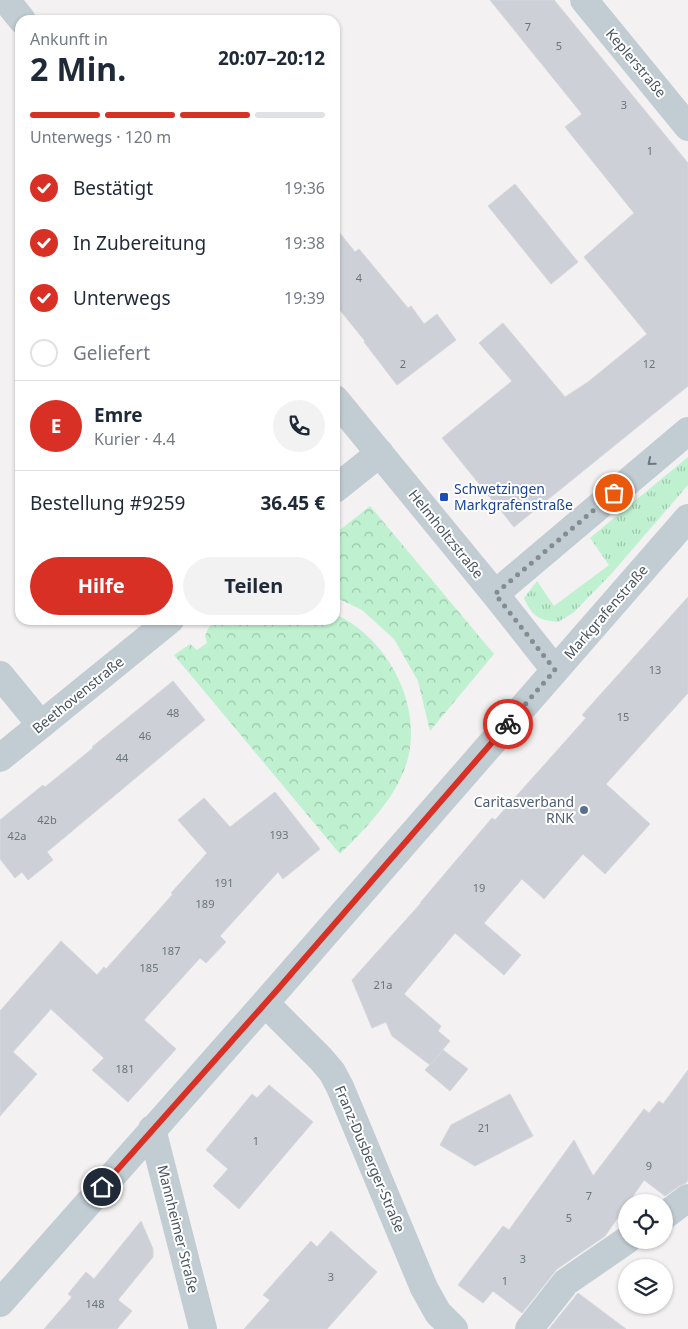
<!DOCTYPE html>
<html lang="de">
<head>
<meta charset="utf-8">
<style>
  :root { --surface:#fff; --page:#f2f2f3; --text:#1f2937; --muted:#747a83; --line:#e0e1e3; --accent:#d93025 }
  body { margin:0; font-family:"Noto Sans",sans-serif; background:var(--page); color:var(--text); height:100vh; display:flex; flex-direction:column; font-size:19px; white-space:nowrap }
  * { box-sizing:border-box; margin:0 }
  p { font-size:16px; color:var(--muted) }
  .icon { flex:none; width:28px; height:28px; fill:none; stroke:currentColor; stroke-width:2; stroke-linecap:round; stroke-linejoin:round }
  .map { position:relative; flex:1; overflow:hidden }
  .panel { position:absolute; left:15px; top:15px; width:325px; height:610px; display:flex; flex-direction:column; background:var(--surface); border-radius:15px; box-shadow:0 1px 4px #0004 }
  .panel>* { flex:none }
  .fabs { position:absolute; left:618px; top:1194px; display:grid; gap:10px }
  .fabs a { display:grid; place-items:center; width:55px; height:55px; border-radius:50%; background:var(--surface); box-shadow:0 1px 4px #0004; font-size:25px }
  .pin { position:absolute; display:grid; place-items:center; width:42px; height:42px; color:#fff; margin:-21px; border:2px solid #fff; border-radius:50%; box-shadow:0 1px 5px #0007 }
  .courier { position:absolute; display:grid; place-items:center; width:50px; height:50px; margin:-25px; border:4px solid #d93025; border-radius:50%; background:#fff; color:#222; box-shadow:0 1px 6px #0007 }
  .head em { font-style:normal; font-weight:700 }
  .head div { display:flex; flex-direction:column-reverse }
  .head { display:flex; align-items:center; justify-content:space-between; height:85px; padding:0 15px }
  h1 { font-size:32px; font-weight:700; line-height:38px }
  .bar { display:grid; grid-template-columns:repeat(4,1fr); gap:8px 5px; align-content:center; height:60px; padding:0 15px }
  .bar i { height:6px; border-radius:4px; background:var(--line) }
  .bar .selected { background:var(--accent) }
  .bar p { grid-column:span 4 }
  .line { display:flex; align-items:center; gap:12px; padding:0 15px; border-top:1px solid var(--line) }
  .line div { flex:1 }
  .round { display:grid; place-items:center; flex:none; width:52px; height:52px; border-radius:26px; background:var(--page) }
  ol { padding:0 15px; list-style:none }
  li { display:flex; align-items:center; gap:15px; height:55px }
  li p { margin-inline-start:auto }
  li .icon { padding:5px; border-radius:50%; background:var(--accent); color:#fff; stroke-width:4 }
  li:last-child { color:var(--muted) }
  li i { width:28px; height:28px; border:2px solid var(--line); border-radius:50% }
  .primary-button { display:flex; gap:10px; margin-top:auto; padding:10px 15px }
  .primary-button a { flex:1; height:58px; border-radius:30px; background:var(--accent); color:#fff; font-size:20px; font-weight:700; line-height:58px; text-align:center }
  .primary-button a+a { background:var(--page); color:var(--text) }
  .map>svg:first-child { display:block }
  .grass { fill:url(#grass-tufts) }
  .forest { fill:url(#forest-crowns) }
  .building { fill:#cdd0d6; stroke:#d5d7dd }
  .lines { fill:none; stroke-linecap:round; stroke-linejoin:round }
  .minor { stroke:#c1ccd3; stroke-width:28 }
  .oneway { stroke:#6c7982 }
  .done { stroke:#848c92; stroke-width:5; stroke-dasharray:0 9 }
  .route { stroke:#d93025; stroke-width:6 }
  .transit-dot { fill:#1a4fb4; stroke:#fff; stroke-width:2 }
  .service-dot { fill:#5c6f8a; stroke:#fff; stroke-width:2 }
  .labels { text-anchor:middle; stroke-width:4; stroke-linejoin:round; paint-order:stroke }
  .number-label { font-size:11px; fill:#69747d }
  .street-label { font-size:14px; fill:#48555f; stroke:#fff }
  .transit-label { font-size:14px; fill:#164399; stroke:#fff; text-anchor:start }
  .service-label { font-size:14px; fill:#4e5e75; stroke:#fff; text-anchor:end }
</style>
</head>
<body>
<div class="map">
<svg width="688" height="1329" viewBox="0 0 688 1329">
  <defs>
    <pattern id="grass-tufts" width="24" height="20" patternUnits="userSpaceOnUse" patternTransform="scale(1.25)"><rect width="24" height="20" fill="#bff1d0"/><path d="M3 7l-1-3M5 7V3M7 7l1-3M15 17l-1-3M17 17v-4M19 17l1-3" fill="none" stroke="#9dc6ac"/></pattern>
    <pattern id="forest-crowns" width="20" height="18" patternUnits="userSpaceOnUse" patternTransform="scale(1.25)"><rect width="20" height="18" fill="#bff1d0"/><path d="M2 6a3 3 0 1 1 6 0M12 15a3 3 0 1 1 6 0" fill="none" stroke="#9dc6ac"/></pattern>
  </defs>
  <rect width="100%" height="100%" fill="#f3f1f1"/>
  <!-- grass -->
  <path class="grass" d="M688 457V485L612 573 573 613 558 622C538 620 532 616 524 598L537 581 554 606 609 565 590 538Z"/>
  <!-- forest -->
  <path class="forest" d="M370 506 494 654 430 731 418 681 394 639 362 610 335 597V534Z
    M335 614C388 638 425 707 406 765 394 800 366 828 340 854L174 655 190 644 197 650 207 643 205 636 209 627 218 620H335Z"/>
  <!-- building -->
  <path class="building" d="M490 0H554L688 163V386L514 527 442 438 512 381 479 343 503 323 565 397 588 382 647 334 584 257 634 213 565 127 582 114Z
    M515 184 578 262 551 284 488 206Z
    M335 227 355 252 359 249 408 308 411 306 424 324 437 314 456 340 397 385 364 342 365 341 335 304Z
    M688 597V693L606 784 650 824 605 874 583 854 544 899 522 879 484 923 521 955 504 975 455 933 404 994 441 1026 438 1031 450 1041 430 1065 392 1036 386 1022 372 1028 352 980 421 903H420L492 818 495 820 586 718 582 715Z
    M173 681 205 720 47 852 53 860 28 880 22 872 15 878 0 859V820L43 785 45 787 93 748 92 747Z
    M275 792 320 849 283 879 278 872 220 936 226 942 206 963 200 958 144 1020 176 1049 128 1102 92 1070 104 1058 51 1009 13 1052 37 1074 0 1116V1011L61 941 97 975 104 967 106 969 173 894 171 893 207 853 178 820 204 798 230 827Z
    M443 1050 468 1069 450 1091 425 1070Z
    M688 1070V1180L686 1183 679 1186 665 1196 644 1180 629 1202H626V1206L605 1236 557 1269 522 1313 493 1291 483 1303 458 1285 503 1226 509 1230 574 1140 593 1176 644 1109 649 1113 659 1101 663 1104Z
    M269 1085 313 1122 239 1209 213 1186 228 1169 206 1150 252 1094 257 1098Z
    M510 1094 533 1136 475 1166 440 1145 451 1125Z
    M141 1221 153 1249V1257L118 1300 132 1311 117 1329H44L72 1297 68 1294 86 1272 94 1279Z
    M331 1231 377 1272 327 1329H244L270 1300 263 1295 311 1241 317 1247Z
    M578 1293 626 1329H549Z"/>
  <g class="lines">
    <!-- minor -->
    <path class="minor" d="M6 0 22 20
      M584 0 688 127
      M335 399 495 594 555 670
      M335 489 380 453
      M495 594 688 431
      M0 675 41 725
      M0 758 170 620
      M265 1003 321 1059 332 1072 340 1087 424 1288 438 1313 454 1329
      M152 1129 203 1329
      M664 1216 688 1198
      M0 1303 265 1003 688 518
      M529 1329 566 1282 627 1240"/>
  </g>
  <!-- one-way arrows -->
  <defs><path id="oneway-chevron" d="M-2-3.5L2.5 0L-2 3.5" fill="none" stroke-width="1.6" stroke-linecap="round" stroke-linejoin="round" transform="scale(1.25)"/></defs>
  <use class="oneway" href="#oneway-chevron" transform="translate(651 462) rotate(140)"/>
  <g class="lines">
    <!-- done -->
    <path class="done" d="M508 724 555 670 495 594 614 493"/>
    <!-- route -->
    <path class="route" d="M102 1187 278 989 508 724"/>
  </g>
  <!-- markers -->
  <rect class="transit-dot" x="439" y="492" width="10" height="10" rx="2.5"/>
  <circle class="service-dot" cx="584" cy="810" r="5"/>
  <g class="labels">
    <!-- number labels -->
    <g class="number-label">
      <text x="528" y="31">7</text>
      <text x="559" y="50">5</text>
      <text x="624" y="109">3</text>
      <text x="650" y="155">1</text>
      <text x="359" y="282">4</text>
      <text x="403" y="368">2</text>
      <text x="649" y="368">12</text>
      <text x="655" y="674">13</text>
      <text x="173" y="717">48</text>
      <text x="623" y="721">15</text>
      <text x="145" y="740">46</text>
      <text x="122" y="762">44</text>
      <text x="47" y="824">42b</text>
      <text x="279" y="839">193</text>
      <text x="17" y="840">42a</text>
      <text x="224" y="887">191</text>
      <text x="479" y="892">19</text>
      <text x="205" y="908">189</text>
      <text x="171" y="955">187</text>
      <text x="149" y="972">185</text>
      <text x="383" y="989">21a</text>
      <text x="125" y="1073">181</text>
      <text x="484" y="1132">21</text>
      <text x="256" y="1145">1</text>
      <text x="649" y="1170">9</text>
      <text x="589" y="1200">7</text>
      <text x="569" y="1222">5</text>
      <text x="523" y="1263">3</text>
      <text x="331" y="1281">3</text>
      <text x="505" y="1285">1</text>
      <text x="95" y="1308">148</text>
    </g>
    <!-- street labels -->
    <g class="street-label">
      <text transform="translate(636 63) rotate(50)" y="5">Keplerstraße</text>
      <text transform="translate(446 534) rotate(51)" y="5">Helmholtzstraße</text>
      <text transform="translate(606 612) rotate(-49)" y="5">Markgrafenstraße</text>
      <text transform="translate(78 695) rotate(-39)" y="5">Beethovenstraße</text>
      <text transform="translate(370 1159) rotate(67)" y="5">Franz-Dusberger-Straße</text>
      <text transform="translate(178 1229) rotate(76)" y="5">Mannheimer Straße</text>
    </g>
    <!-- transit labels -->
    <g class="transit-label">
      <text x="454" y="494">Schwetzingen<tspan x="454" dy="16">Markgrafenstraße</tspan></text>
    </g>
    <!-- service labels -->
    <g class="service-label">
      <text x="574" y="807">Caritasverband<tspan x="574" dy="16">RNK</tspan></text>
    </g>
  </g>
</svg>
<div class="fabs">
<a><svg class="icon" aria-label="locate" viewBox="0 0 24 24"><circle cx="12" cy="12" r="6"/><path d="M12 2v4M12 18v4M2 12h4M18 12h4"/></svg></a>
<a><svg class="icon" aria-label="layers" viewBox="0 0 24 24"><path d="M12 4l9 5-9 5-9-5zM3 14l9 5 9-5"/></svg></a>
</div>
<div class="pin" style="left:614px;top:493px;background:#ea580c"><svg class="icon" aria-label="bag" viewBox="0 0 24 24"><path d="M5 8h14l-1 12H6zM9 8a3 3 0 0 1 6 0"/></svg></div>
<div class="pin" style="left:102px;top:1187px;background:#1f2937"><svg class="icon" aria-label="home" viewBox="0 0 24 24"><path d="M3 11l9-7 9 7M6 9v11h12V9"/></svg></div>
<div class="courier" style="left:508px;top:724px"><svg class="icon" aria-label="bike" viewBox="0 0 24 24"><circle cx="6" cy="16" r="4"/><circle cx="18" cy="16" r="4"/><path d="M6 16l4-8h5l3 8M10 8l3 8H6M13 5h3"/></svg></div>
<section class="panel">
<div class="head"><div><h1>2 Min.</h1><p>Ankunft in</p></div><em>20:07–20:12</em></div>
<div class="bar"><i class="selected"></i><i class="selected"></i><i class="selected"></i><i></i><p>Unterwegs · 120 m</p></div>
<ol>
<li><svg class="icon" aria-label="check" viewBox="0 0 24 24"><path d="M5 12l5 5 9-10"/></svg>Bestätigt<p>19:36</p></li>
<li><svg class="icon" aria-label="check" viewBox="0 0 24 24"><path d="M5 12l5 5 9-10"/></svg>In Zubereitung<p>19:38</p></li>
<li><svg class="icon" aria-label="check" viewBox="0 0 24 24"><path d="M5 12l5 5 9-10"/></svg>Unterwegs<p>19:39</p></li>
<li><i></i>Geliefert</li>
</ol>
<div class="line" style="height:90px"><b class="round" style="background:var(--accent);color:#fff">E</b><div><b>Emre</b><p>Kurier · 4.4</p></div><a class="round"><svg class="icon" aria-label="phone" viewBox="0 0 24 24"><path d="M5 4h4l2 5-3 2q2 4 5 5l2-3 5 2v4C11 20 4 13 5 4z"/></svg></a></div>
<div class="line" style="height:65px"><div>Bestellung #9259</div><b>36.45 €</b></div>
<div class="primary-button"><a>Hilfe</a><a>Teilen</a></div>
</section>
</div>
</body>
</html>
